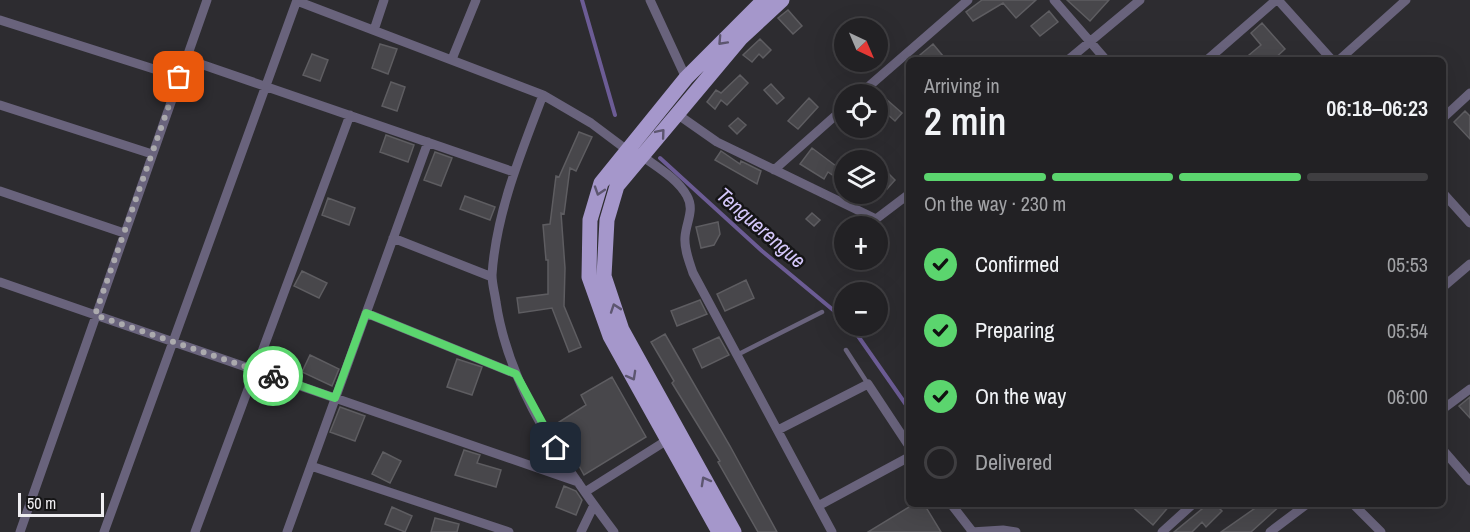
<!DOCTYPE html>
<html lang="en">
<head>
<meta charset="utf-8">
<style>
  :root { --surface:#222124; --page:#2e2e31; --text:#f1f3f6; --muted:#a2a3a6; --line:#3f3e41; --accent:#5bd56e }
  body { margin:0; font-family:"Archivo Narrow",sans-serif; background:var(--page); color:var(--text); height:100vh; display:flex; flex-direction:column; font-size:22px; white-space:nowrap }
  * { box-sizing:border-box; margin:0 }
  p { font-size:20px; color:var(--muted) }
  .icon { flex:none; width:33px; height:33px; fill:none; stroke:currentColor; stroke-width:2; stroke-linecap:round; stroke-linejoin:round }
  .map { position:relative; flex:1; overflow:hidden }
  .sheet { position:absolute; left:906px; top:57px; width:540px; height:450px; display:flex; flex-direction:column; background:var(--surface); border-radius:9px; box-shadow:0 6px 24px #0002,0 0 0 2px var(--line) }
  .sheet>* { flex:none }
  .needle { width:39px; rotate:136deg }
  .tools { position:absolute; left:834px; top:18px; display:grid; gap:12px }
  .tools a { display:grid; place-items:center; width:54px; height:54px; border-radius:50%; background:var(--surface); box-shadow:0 6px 24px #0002,0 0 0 2px var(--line); font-size:30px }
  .scale { position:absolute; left:18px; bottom:15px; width:86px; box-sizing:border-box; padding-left:6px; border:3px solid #efeef1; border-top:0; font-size:16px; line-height:21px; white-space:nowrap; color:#efeef1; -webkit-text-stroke:4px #151516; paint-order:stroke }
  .pin { position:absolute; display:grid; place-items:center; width:51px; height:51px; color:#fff; margin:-26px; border-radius:12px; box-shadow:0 3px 9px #0006 }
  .courier { position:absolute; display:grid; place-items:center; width:60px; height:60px; margin:-30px; border:4px solid #5bd56e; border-radius:50%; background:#fff; color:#222; box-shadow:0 2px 8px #0007 }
  .headline em { font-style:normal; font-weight:600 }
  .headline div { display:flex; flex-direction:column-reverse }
  .headline { display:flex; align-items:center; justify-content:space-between; height:102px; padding:0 18px }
  h1 { font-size:39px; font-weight:600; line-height:45px }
  .bar { display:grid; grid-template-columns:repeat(4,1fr); gap:9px 6px; align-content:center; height:72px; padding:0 18px }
  .bar i { height:8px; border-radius:4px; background:var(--line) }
  .bar .selected { background:var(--accent) }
  .bar p { grid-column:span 4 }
  ol { padding:0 18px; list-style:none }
  li { display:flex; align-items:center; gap:18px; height:66px }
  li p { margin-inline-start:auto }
  li .icon { padding:6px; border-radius:50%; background:var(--accent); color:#111; stroke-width:4 }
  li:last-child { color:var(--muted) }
  li i { width:33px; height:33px; border:3px solid var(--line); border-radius:50% }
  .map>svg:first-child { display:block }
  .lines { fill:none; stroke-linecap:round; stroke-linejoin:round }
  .stream { stroke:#6c5c95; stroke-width:4 }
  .building { fill:#48474b; stroke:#5e5d61; stroke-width:1.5 }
  .service { stroke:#69637c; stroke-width:4.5 }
  .minor { stroke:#69637c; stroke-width:9 }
  .primary { stroke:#a597cb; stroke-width:15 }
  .oneway { stroke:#5d5670 }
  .done { stroke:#abaaad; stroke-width:6; stroke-dasharray:0 10.8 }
  .route { stroke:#5bd56e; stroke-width:8 }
  .labels { text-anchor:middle; stroke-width:5; stroke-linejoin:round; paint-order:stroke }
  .water-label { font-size:21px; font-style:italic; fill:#d4c7fa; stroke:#151516 }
</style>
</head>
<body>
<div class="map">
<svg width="1470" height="532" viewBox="0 0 1470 532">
  <rect width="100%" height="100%" fill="#2d2c30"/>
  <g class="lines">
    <!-- stream -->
    <path class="stream" d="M582 0 615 115
      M660 158 762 251 844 319
      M851 326 909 409"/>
  </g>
  <!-- building -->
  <path class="building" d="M982 0H1036L1016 18 1003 3 973 21 966 12Z
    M1067 0H1109L1090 21Z
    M788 10 802 26 793 34 778 18Z
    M1049 11 1058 22 1040 36 1031 26Z
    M1262 23 1285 49 1273 60H1243L1261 45 1251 33Z
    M760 39 771 50 763 58 759 54 752 62 743 55Z
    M380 44 397 49 388 74 372 68Z
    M933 44 943 56 938 60H914Z
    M312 54 328 60 320 81 303 75Z
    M740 75 748 83 727 105 721 100 715 109 707 102 716 90 721 93Z
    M391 82 405 87 397 111 382 106Z
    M771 84 784 98 777 104 764 90Z
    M878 92 902 113 895 121 878 106Z
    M809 98 818 107 798 129 788 121Z
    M1465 111 1470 116V139L1454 122Z
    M738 118 746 125 737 134 729 126Z
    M579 132 592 137 576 171 570 168 564 214 561 213 565 268 564 306 581 347 569 352 552 308 519 313 517 298 548 294V260H546L543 225 550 224 556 176 559 177Z
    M386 135 414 145 408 162 380 152Z
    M812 148 844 172V183L828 172 824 179 800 164Z
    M721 151 740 164 741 161 761 171 757 184 715 160Z
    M435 152 452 158 441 186 424 180Z
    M878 163 895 180 887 189 878 180Z
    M465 196 495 207 490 220 460 209Z
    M328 198 355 208 349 225 322 215Z
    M812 213 820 220 814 226 806 219Z
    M718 222 720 234 714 245 701 248 696 227Z
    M302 271 327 283 319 298 294 286Z
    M746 280 754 298 725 311 717 294Z
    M700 300 707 314 677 326 671 311Z
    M665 334 730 446 777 532H758L718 462 720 461 672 383 674 381 651 342Z
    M719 337 729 355 702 368 693 349Z
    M310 355 339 369 332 386 302 372Z
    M457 359 482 367 472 395 447 387Z
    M612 377 646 437 584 475 556 424 586 405 581 395Z
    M1470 397V418L1459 406Z
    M340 407 365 416 355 441 330 432Z
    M464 450 480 455 477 463 501 470 496 487 455 475Z
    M383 452 401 461 390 483 372 474Z
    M564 486 576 491 582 500 576 515 556 507Z
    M914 504H924L941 532H868Z
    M1129 504H1171L1153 525Z
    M1208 504H1215L1222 511 1206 527 1202 522 1192 532H1174Z
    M1261 504H1282L1251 532H1221Z
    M392 507 412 516 405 532 385 524Z
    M435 518 459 524 457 532H431Z"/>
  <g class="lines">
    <!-- service -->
    <path class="service" d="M846 350 868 384
      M737 355 822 312"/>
    <!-- minor -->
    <path class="minor" d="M650 0 686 78
      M1054 0 1106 60
      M1278 0 1332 60
      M297 1 543 95 591 123 627 150
      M0 20 179 77
      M374 30 384 0
      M186 59 514 172
      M452 59 476 0
      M1068 60 1140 0
      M1207 60 1276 0
      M1339 60 1406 0
      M860 94 968 0
      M543 95C521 153 496 213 492 275 492 284 495 294 496 302 509 389 563 464 614 532
      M0 105 152 154
      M677 114 717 142 876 219 909 194
      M1443 118 1470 93
      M642 156C657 167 678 179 687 196 695 210 686 222 685 237 684 249 689 261 693 273L832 532
      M774 170 844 108
      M0 191 124 233
      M1443 193 1470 223
      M393 238 492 277
      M0 282 578 482
      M1443 287 1470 264
      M366 313 516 374
      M1443 409 1470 389
      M778 430 868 384 909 446
      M1443 450 1470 481
      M311 466 509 532
      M585 492 672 437
      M951 504 972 531
      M1353 504 1381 532
      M818 506 909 457
      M20 532 207 0
      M104 532 297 0
      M195 532 350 115
      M287 532 428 142
      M581 532 594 505
      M971 532 1003 530 1016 532
      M1162 532 1193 504
      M1270 532 1307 504"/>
    <!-- primary -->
    <path class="primary" d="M719 532 610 336 589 277 590 220 601 183 686 78 764 0
      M734 532 622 330 604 276 607 220 617 186 741 38 782 0"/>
  </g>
  <!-- one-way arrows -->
  <defs><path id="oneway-chevron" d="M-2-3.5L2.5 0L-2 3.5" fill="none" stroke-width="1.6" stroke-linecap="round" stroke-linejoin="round" transform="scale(1.5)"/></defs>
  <g class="oneway">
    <use href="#oneway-chevron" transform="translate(722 41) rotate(133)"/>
    <use href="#oneway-chevron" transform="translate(661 133) rotate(-50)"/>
    <use href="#oneway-chevron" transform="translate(599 191) rotate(108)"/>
    <use href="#oneway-chevron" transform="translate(615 308) rotate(-109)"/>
    <use href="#oneway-chevron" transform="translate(632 376) rotate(61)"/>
    <use href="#oneway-chevron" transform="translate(705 481) rotate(-119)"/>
  </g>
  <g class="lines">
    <!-- done -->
    <path class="done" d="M179 77 95 315 273 376"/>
    <!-- route -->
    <path class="route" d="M273 376 335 398 366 313 516 374 556 448"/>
  </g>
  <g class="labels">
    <!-- water labels -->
    <g class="water-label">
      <text transform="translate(761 228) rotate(41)" y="7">Tenguerengue</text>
    </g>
  </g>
</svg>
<div class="tools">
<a><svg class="needle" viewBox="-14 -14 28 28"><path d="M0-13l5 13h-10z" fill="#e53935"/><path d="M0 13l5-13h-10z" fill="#a2a3a6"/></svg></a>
<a><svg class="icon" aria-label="locate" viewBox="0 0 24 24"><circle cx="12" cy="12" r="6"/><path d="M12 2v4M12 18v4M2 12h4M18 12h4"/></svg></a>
<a><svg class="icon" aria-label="layers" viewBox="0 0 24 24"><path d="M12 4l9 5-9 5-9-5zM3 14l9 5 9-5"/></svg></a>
<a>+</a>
<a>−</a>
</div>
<div class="scale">50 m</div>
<div class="pin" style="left:179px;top:77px;background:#ea580c"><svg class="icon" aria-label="bag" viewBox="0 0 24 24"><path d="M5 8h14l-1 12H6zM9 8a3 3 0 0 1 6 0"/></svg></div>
<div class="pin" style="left:556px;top:448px;background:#1f2937"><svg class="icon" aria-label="home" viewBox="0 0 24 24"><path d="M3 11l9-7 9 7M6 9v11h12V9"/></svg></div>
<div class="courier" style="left:273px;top:376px"><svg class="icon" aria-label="bike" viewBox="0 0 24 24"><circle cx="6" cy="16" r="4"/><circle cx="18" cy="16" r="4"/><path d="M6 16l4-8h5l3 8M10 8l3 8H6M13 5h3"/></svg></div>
<section class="sheet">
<div class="headline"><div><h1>2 min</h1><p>Arriving in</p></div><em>06:18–06:23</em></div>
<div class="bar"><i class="selected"></i><i class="selected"></i><i class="selected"></i><i></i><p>On the way · 230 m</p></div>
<ol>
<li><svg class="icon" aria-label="check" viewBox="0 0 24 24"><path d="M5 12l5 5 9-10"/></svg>Confirmed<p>05:53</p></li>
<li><svg class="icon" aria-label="check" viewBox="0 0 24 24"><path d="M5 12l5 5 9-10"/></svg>Preparing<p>05:54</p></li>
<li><svg class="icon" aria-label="check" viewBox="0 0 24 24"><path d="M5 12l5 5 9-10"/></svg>On the way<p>06:00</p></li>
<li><i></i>Delivered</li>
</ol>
</section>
</div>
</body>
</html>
